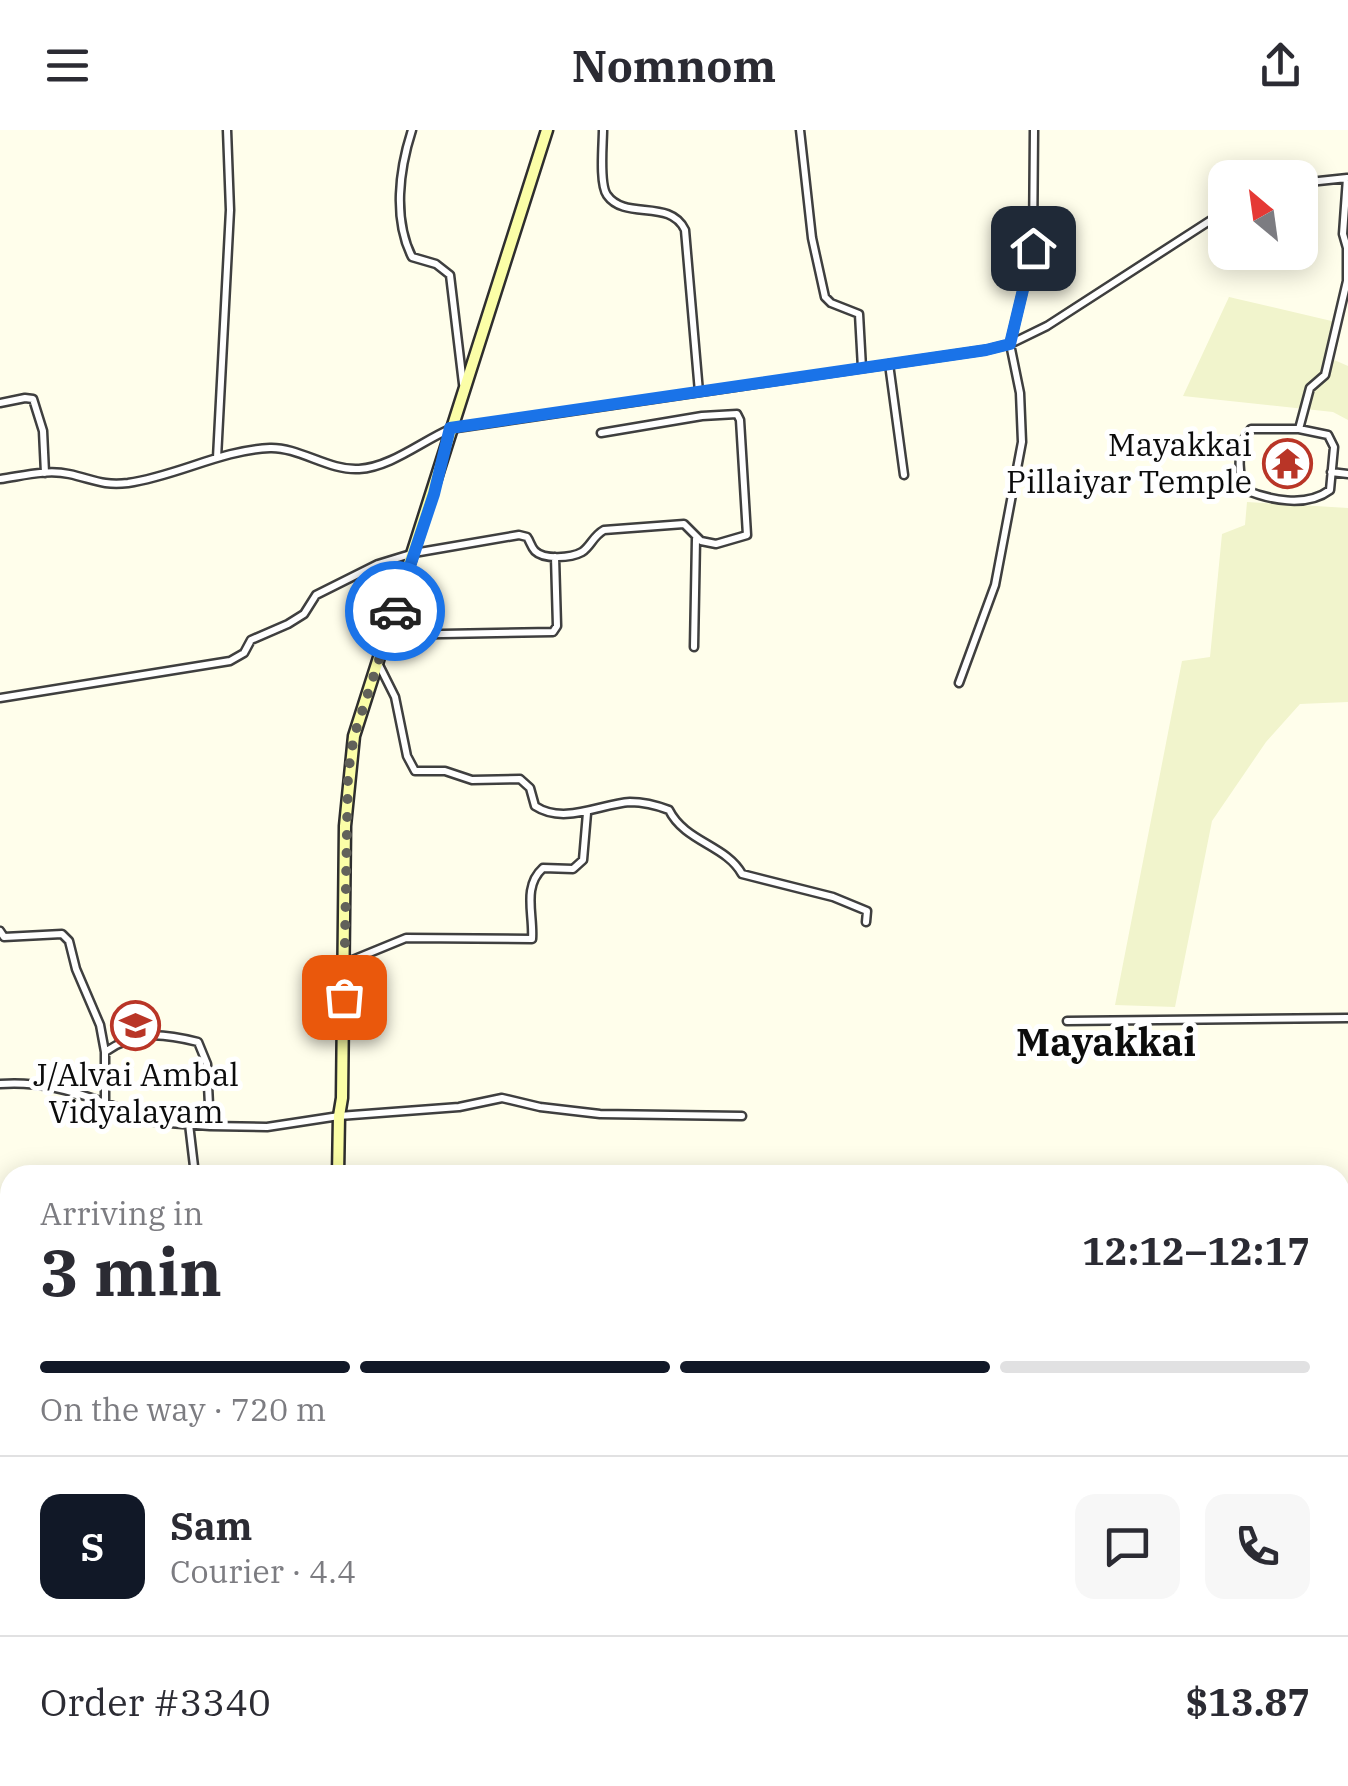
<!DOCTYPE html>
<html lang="en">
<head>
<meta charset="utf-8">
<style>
  :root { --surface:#fff; --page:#f7f7f7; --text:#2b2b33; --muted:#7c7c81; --line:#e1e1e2; --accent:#111827 }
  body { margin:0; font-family:"IBM Plex Serif",serif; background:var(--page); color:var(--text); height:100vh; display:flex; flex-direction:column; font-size:38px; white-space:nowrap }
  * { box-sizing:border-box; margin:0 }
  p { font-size:32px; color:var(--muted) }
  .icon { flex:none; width:55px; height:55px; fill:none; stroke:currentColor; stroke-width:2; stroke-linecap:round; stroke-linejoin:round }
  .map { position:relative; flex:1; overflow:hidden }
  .panel { position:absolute; left:0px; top:1035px; width:1350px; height:622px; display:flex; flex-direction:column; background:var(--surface); border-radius:30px 30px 0 0; box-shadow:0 5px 25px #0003 }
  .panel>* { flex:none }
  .needle { width:65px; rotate:331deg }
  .fabs { position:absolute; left:1208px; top:30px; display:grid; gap:20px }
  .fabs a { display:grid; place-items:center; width:110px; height:110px; border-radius:20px; background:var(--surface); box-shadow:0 5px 25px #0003; font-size:50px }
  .pin { position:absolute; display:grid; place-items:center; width:85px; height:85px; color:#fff; margin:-42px; border-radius:20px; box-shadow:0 5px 15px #0006 }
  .courier { position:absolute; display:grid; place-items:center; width:100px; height:100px; margin:-50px; border:8px solid #1a73e8; border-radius:50%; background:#fff; color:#222; box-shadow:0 2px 12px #0007 }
  .head em { font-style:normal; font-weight:800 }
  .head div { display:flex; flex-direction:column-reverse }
  .head { display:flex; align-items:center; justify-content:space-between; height:170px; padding:0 40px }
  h1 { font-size:65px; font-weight:800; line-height:75px }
  .bar { display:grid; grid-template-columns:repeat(4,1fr); gap:15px 10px; align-content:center; height:120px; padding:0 40px }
  .bar i { height:12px; border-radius:8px; background:var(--line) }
  .bar .selected { background:var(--accent) }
  .bar p { grid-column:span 4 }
  .line { display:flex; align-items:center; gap:25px; padding:0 40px; border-top:2px solid var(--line) }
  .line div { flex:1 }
  .round { display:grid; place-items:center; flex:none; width:105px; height:105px; border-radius:20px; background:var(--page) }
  header { display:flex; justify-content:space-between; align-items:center; height:130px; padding:0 40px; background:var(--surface); font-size:45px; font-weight:800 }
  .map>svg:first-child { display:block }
  .farmland { fill:#f1f4cc }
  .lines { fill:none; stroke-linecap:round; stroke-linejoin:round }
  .street-casing { stroke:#3f3f3f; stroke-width:11 }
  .secondary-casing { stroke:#2e2e2e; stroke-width:15 }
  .street { stroke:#fff; stroke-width:6 }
  .secondary { stroke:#fbfea7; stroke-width:10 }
  .done { stroke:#61615a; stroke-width:10; stroke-dasharray:0 18 }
  .route { stroke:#1a73e8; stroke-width:12 }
  .labels { text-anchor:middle; stroke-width:10; stroke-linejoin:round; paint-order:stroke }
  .poi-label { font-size:32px; fill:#0c0c0c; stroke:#fff; text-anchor:end }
  .quarter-label { font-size:38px; font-weight:bold; fill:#0c0c0c; stroke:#fff }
</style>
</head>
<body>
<header><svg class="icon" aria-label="menu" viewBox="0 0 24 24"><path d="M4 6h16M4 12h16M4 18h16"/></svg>Nomnom<svg class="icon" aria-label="share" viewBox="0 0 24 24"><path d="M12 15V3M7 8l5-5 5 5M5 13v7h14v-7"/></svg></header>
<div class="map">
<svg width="1348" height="1656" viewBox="0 0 1348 1656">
  <rect width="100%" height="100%" fill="#fffeeb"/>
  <!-- farmland -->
  <path class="farmland" d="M1229 167 1340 193 1332 229 1348 236V290L1333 282 1183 266Z
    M1247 372 1348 378V572L1300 574 1266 612 1212 691 1175 877 1115 875 1182 531 1210 527 1222 404 1245 395Z
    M1340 1167 1344 1168V1202L1348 1203V1283H1340Z
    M675 1648H752L753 1656H626Z"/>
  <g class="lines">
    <defs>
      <path id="street" d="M412 0C399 40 393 89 412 127L436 134 450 145 463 254
        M603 0C603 14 599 54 607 65 625 91 670 68 685 100L699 262
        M800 0 812 108 825 167 831 173 859 184 862 238
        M1300 53 1347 48
        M889 234 904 345
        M0 273 25 268 33 269 43 301 45 343
        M1251 299H1299L1328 305 1334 317 1330 360C1306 378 1269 370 1243 359 1238 340 1237 313 1251 299Z
        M1299 299 1310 258 1325 245 1347 151V118L1343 104 1347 48
        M217 328 230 80 227 0
        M1331 342 1348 344
        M0 349C22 346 47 339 69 344 93 349 102 356 128 353 177 346 221 320 270 318 299 317 329 341 359 339 391 337 422 311 450 299L986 220 1010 214 1047 196 1225 81
        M388 505 553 502 557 496 555 427
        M694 517 696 409
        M379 535 395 567 407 626 415 641H445L472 650 520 649 530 658 535 676C564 695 600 674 630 672 644 672 656 675 669 680 685 712 726 715 742 744L833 767 867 781 866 792
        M959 553 995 455 1022 312 1020 263 1010 214 1033 118 1034 0
        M0 568 230 531 244 523 251 510 288 494 304 484 316 465 378 434 414 423 519 405 527 407C530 411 531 417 535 421 544 430 571 428 582 422 591 416 593 406 604 400L684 394 701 411 716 414 747 405 740 290 737 284 702 286 601 303
        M0 801 4 807 62 804 69 811 76 839 100 895 105 922V973L155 992 210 996 267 997 339 986 459 977 502 968 540 977 600 984 742 986
        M345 833 406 808 532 809C534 785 522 757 543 738L573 739 583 730 587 683
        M1067 891 1348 888
        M105 922C137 900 162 903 198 912L207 934 210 996
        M0 954C37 951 71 960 105 973
        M189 994 195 1045
        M0 1181 10 1182
        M1340 1457H1348
        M0 1624H10
        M929 1648 931 1656
        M1170 1648 1171 1656"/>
      <path id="secondary" d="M338 1045 339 986 342 968 345 696 354 606 547 0
        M412 1648 413 1656"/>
    </defs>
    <!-- street casing -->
    <use href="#street" class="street-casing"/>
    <!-- secondary casing -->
    <use href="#secondary" class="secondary-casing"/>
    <!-- street -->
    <use href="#street" class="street"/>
    <!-- secondary -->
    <use href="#secondary" class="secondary"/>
  </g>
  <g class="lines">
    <!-- done -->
    <path class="done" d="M344 867 348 643 354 606 395 481"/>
    <!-- route -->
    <path class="route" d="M395 481 434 364 450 298 986 220 1010 214 1033 118"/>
  </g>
  <!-- icons -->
  <defs>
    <symbol id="temple-ring" viewBox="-11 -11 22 22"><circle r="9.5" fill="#fff" stroke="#b93527" stroke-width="1.5"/><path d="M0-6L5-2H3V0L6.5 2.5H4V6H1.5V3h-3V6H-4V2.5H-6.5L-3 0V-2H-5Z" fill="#b93527"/></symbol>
    <symbol id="school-ring" viewBox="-11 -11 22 22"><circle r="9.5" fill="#fff" stroke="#b93527" stroke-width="1.5"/><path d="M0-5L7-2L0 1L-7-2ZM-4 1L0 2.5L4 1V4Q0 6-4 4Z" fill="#b93527"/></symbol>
  </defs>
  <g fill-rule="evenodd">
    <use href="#temple-ring" x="1260" y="306" width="55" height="55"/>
    <use href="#school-ring" x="108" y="868" width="55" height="55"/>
  </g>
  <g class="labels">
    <!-- poi labels -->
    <g class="poi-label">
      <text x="1252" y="326">Mayakkai<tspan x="1252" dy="37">Pillaiyar Temple</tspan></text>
      <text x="136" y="956" text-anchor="middle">J/Alvai Ambal<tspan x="136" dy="37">Vidyalayam</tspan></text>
    </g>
    <!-- quarter labels -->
    <g class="quarter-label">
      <text x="1106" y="926">Mayakkai</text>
    </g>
  </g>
</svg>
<div class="fabs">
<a><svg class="needle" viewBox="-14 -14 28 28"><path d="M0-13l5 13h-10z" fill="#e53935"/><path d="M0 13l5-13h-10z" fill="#7c7c81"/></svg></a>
</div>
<div class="pin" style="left:344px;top:867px;background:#ea580c"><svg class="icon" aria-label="bag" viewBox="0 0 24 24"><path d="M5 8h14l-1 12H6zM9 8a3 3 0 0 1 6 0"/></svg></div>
<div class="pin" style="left:1033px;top:118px;background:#1f2937"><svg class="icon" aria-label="home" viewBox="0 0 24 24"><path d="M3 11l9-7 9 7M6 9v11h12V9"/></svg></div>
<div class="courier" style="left:395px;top:481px"><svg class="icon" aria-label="car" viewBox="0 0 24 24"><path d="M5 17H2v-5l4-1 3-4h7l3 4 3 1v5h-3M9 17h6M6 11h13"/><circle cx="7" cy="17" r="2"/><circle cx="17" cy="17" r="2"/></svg></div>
<section class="panel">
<div class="head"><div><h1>3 min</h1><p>Arriving in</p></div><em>12:12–12:17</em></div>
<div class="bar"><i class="selected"></i><i class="selected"></i><i class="selected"></i><i></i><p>On the way · 720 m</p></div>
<div class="line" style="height:180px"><b class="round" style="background:var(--accent);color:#fff">S</b><div><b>Sam</b><p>Courier · 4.4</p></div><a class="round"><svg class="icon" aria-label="chat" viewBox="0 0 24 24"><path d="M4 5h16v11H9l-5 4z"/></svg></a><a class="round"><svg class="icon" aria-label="phone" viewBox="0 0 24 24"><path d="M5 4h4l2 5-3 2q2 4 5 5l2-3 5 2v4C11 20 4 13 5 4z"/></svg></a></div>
<div class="line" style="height:130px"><div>Order #3340</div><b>$13.87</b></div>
</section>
</div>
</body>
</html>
